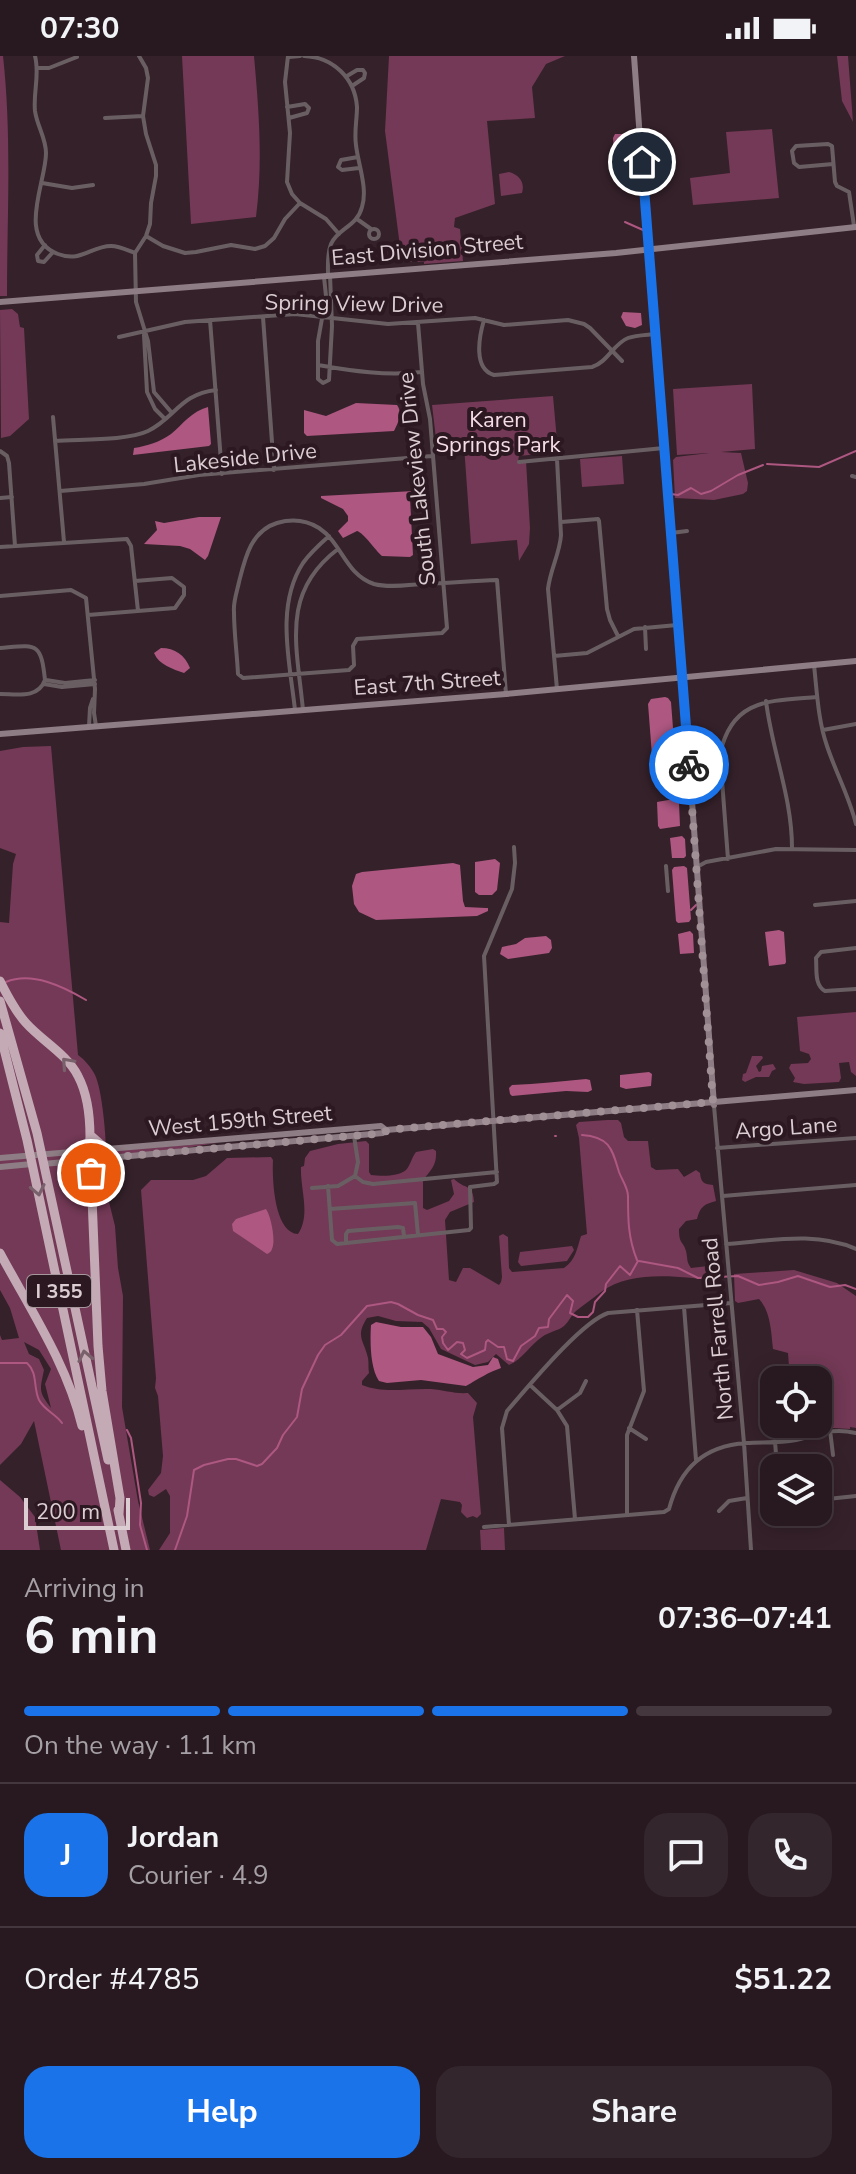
<!DOCTYPE html>
<html lang="en">
<head>
<meta charset="utf-8">
<style>
  :root { --surface:#281920; --page:#34262d; --text:#f1f3f6; --muted:#a5a0a5; --line:#44383e; --accent:#1a73e8 }
  body { margin:0; font-family:"Nunito Sans",sans-serif; background:var(--page); color:var(--text); height:100vh; display:flex; flex-direction:column; font-size:30px; white-space:nowrap }
  * { box-sizing:border-box; margin:0 }
  p { font-size:26px; color:var(--muted) }
  .icon { flex:none; width:44px; height:44px; fill:none; stroke:currentColor; stroke-width:2; stroke-linecap:round; stroke-linejoin:round }
  .map { position:relative; height:1494px; overflow:hidden }
  .side { display:flex; flex-direction:column; background:var(--surface); flex:1 }
  .side>* { flex:none }
  .controls { position:absolute; left:760px; top:1310px; display:grid; gap:16px }
  .controls a { display:grid; place-items:center; width:72px; height:72px; border-radius:16px; background:var(--surface); box-shadow:0 4px 20px #0003,0 0 0 2px var(--line); font-size:40px }
  .scale { position:absolute; left:24px; bottom:20px; width:106px; box-sizing:border-box; padding-left:8px; border:4px solid #dbcdd2; border-top:0; font-size:22px; line-height:28px; white-space:nowrap; color:#dbcdd2; -webkit-text-stroke:6px #2b1820; paint-order:stroke }
  .pin { position:absolute; display:grid; place-items:center; width:68px; height:68px; color:#fff; margin:-34px; border:4px solid #fff; border-radius:50%; box-shadow:0 2px 8px #0007 }
  .courier { position:absolute; display:grid; place-items:center; width:80px; height:80px; margin:-40px; border:6px solid #1a73e8; border-radius:50%; background:#fff; color:#222; box-shadow:0 2px 10px #0007 }
  .headline em { font-style:normal; font-weight:700 }
  .headline div { display:flex; flex-direction:column-reverse }
  .headline { display:flex; align-items:center; justify-content:space-between; height:136px; padding:0 24px }
  h1 { font-size:52px; font-weight:700; line-height:60px }
  .bar { display:grid; grid-template-columns:repeat(4,1fr); gap:12px 8px; align-content:center; height:96px; padding:0 24px }
  .bar i { height:10px; border-radius:6px; background:var(--line) }
  .bar .current { background:var(--accent) }
  .bar p { grid-column:span 4 }
  .line { display:flex; align-items:center; gap:20px; padding:0 24px; border-top:2px solid var(--line) }
  .line div { flex:1 }
  .round { display:grid; place-items:center; flex:none; width:84px; height:84px; border-radius:24px; background:var(--page) }
  .primary-button { display:flex; gap:16px; margin-top:auto; padding:16px 24px }
  .primary-button a { flex:1; height:92px; border-radius:24px; background:var(--accent); color:#fff; font-size:32px; font-weight:700; line-height:92px; text-align:center }
  .primary-button a+a { background:var(--page); color:var(--text) }
  .status { display:flex; justify-content:space-between; align-items:center; height:56px; padding:0 40px; background:var(--surface); direction:ltr }
  .status svg { height:22px; fill:currentColor }
  .map>svg:first-child { display:block }
  .green { fill:#733956; fill-rule:evenodd }
  .water { fill:#ad5781 }
  .lines { fill:none; stroke-linecap:round; stroke-linejoin:round }
  .stream { stroke:#ad5781; stroke-width:2 }
  .street { stroke:#695f63; stroke-width:4 }
  .secondary { stroke:#8e7d84; stroke-width:6 }
  .highway { stroke:#c4aab5; stroke-width:9 }
  .oneway { stroke:#78616a }
  .done { stroke:#a19197; stroke-width:8; stroke-dasharray:0 14.4 }
  .route { stroke:#1a73e8; stroke-width:10 }
  .labels { text-anchor:middle; stroke-width:8; stroke-linejoin:round; paint-order:stroke }
  .shield { fill:#2b1820; stroke:#a6979d; stroke-width:2 }
  .shield-label { font-size:20px; font-weight:bold; fill:#dbcdd2 }
  .street-label { font-size:22px; fill:#dbcdd2; stroke:#2b1820 }
  .park-label { font-size:22px; fill:#f5dce7; stroke:#2b1820 }
</style>
</head>
<body>
<div class="status"><b>07:30</b><svg viewBox="0 0 49 12"><path d="M0 12V9h3v3zM5 12V6h3v6zM10 12V3h3v9zM15 12V0h3v12zM26 1h20v11H26zM47 4h2v5h-2z"/></svg></div>
<div class="map">
<svg width="856" height="1494" viewBox="0 0 856 1494">
  <rect width="100%" height="100%" fill="#35212a"/>
  <!-- green -->
  <path class="green" d="M0 0H3C12 81 7 159 7 240H0Z
    M182 0H254C259 56 263 106 256 161L191 168Z
    M389 0H565L546 8 532 31 535 62 487 65 495 148 455 162 454 171 460 173 463 205 424 208V206H402L385 75Z
    M837 0H848L853 66 842 45Z
    M772 73 779 142 693 149 690 122 730 117 726 76Z
    M509 116C520 119 525 127 522 137L501 140 499 118Z
    M12 253 18 258 20 271 24 272 29 363 10 380 1 382 0 254Z
    M752 328 755 393 721 396 741 397 748 427 747 435 743 438 714 444 675 442 673 404 676 401 709 397 677 399 673 333Z
    M553 340 558 396 519 400 518 405H526L530 472 529 488 519 505 517 484 471 488 464 389 437 391 432 349Z
    M622 400 624 428 582 431 580 403Z
    M51 690 78 999C85 1004 91 1011 95 1019 102 1033 106 1079 106 1095L217 1087 172 1094 106 1100 105 1130 115 1170 118 1212 123 1240 122 1351 138 1445 150 1494H61L34 1365 21 1388 0 1409V1279L2 1284 19 1282 10 1252 0 1234V866L9 867 13 808 16 798 0 792V695L23 691ZM24 1286 39 1294 51 1313 45 1328 51 1352C38 1335 40 1334 44 1314L39 1303 29 1298Z
    M856 956V1020L851 1016 849 1006 839 1007 841 1022 839 1026 804 1028 793 1026 795 1022 789 1012 791 1008 808 1007 811 1003 809 998 800 995 797 961Z
    M752 1000H762L763 1002 756 1010 759 1016 761 1015 762 1010 773 1008 776 1013 772 1015 769 1021H756L745 1026 742 1024 743 1018 746 1017Z
    M607 1064H618L621 1067 624 1081 628 1085H648L651 1111 656 1114 678 1113 684 1121 696 1114 700 1117C701 1126 703 1128 713 1129L716 1145C704 1148 700 1151 697 1163L686 1165 679 1173C679 1189 683 1184 686 1195 688 1203 686 1205 691 1212L716 1209 722 1217V1223L717 1225C681 1221 633 1213 601 1236 593 1242 584 1249 576 1255 571 1259 569 1266 564 1270 558 1275 548 1276 542 1281 530 1289 523 1303 509 1309L496 1298 488 1306 475 1309 441 1293 429 1272 422 1266 396 1265 378 1260 367 1262C355 1281 364 1284 368 1302 369 1307 368 1312 369 1317L362 1325V1329C384 1338 407 1332 431 1333 444 1334 455 1338 468 1337L477 1347 473 1361 481 1458 477 1462 473 1460 467 1462 461 1456 462 1449 460 1446 441 1443 426 1494H159L170 1477V1440L166 1433 154 1441 149 1439 148 1434 161 1417 163 1400 158 1340 155 1332 156 1322 141 1134 151 1124H193L206 1120 227 1102 271 1101 273 1104C272 1122 274 1177 298 1178 311 1159 300 1133 301 1111L304 1110 305 1102 310 1095 338 1088 366 1085 369 1088V1116L371 1119C381 1120 398 1121 406 1114 410 1110 412 1101 416 1096L433 1093 436 1095C437 1109 431 1114 423 1124V1152L427 1154 449 1145 454 1138 451 1124 454 1123C465 1134 473 1127 474 1146L450 1156 445 1164 449 1224 456 1226 463 1212H470L499 1229 501 1226 502 1221 499 1180 503 1178 508 1181 509 1212 512 1216 564 1212C576 1204 577 1192 581 1180L587 1178 579 1082 576 1069 579 1066Z
    M572 1190 574 1194 567 1205 521 1210 518 1206 520 1196Z
    M794 1214 837 1227 856 1240V1372L850 1371V1373L834 1372 817 1374 818 1324H790L788 1297 773 1293C771 1276 771 1256 759 1243L738 1247 735 1245 734 1218Z
    M0 1424 20 1441 35 1461 40 1494H0Z
    M504 1472 505 1494H481L480 1474Z"/>
  <!-- water -->
  <path class="water" d="M615 78H628L630 112 621 114 615 108 613 82Z
    M623 256 641 257 642 269 635 272 626 270 621 261Z
    M356 347 397 349C403 357 398 367 394 375L307 380 304 377V354L326 360Z
    M208 351 211 388 209 390 133 399 134 392C147 390 160 386 171 378 183 368 192 355 208 351Z
    M414 435 416 436 410 442 413 499 410 501 382 500C375 494 364 477 357 475L343 482 338 475 348 465V460L343 453 321 442V440Z
    M199 461H221L208 500 205 504 190 493 180 490 144 488 157 474 155 465 164 467Z
    M161 592C175 592 185 599 190 612L184 617C173 613 159 609 154 597Z
    M665 641 668 642 671 646 677 724 673 728H658L654 725 648 648 651 643Z
    M674 743 679 747 680 770 660 773 658 770 657 746Z
    M682 780 685 783 686 800 684 802H672L670 782Z
    M495 803 500 807 497 834 492 839H479L475 836V806Z
    M453 807 460 809 463 845 465 851 486 852H488V855L477 860 376 864 359 856 354 848 352 830 356 818 362 816Z
    M684 810 687 812 691 863 689 866 678 867 676 865 672 814 674 811Z
    M779 874 784 876 786 906 785 908 769 910 765 876Z
    M690 875 693 878 694 897 680 898 678 878Z
    M546 880 551 884 552 892 549 897 508 903 500 898 502 891 516 888 525 882Z
    M649 1016 652 1018 651 1030 626 1033 620 1031V1019Z
    M586 1023 590 1024 592 1034 588 1036 566 1035 512 1040 510 1038 509 1032 512 1029C537 1028 562 1025 586 1023Z
    M266 1153C271 1160 276 1185 272 1193 271 1196 269 1197 267 1198L233 1175 232 1168 236 1163Z
    M376 1266 401 1271H423L431 1281 438 1298 473 1311 488 1309 493 1301 498 1303 501 1312C489 1316 478 1323 466 1330L421 1324 387 1327 379 1325C370 1312 370 1285 371 1269Z"/>
  <g class="lines">
    <!-- stream -->
    <path class="stream" d="M625 166 643 174
      M767 408 819 411 856 395
      M671 438 678 439 691 432 701 438 711 435 738 419 763 409
      M691 854 696 849
      M6 926C32 915 64 931 86 944
      M582 1079C610 1081 612 1093 619 1116 622 1124 628 1132 628 1140 628 1163 628 1182 637 1204
      M555 1080H556
      M639 1205 678 1212 698 1222 738 1220 759 1229 778 1226 798 1220 830 1231 845 1229 856 1233
      M0 1307H27C38 1317 33 1331 39 1344 44 1354 56 1358 62 1367
      M127 1374 131 1382 141 1447 140 1469 147 1494
      M175 1494 187 1460 194 1414 204 1409 228 1403H236L257 1410 262 1408 277 1392 283 1379 297 1361 302 1333 318 1299 325 1289 341 1279 367 1250 391 1246 398 1248 418 1259 433 1264 437 1273H443L446 1276 442 1281 443 1287 448 1294 457 1286 463 1287 465 1294 461 1298 467 1302 485 1294 486 1286 488 1284 498 1291H504L507 1303 513 1305 521 1290 535 1280 539 1272 548 1271 549 1263 567 1239 573 1245 570 1257 578 1261H588L593 1256 595 1246 605 1235 606 1228 620 1210 630 1219 638 1205"/>
    <!-- street -->
    <path class="street" d="M35 0C40 19 33 36 35 55 37 70 46 82 46 97 46 127 16 182 58 198 81 207 91 190 111 190 119 190 127 194 135 197
      M139 0 146 12 148 22 143 60 146 78 156 109V120L151 147 150 168 146 180 135 197 136 246 148 285 154 336 172 357
      M288 0 285 26 290 77 287 126 292 138 300 147 326 163 339 178
      M304 0C333 1 355 22 357 51 357 64 354 76 356 89 358 108 368 132 362 151 357 171 338 172 331 188 327 198 328 209 328 219
      M289 1 300 0
      M38 12H49L77 1
      M347 20 357 14H363L365 17 364 22 352 30
      M287 51 305 48 309 52 307 57 289 62
      M105 62 143 60
      M358 101 341 104 338 111 342 114 359 112
      M833 108 799 111 794 107 792 95 796 90 828 88 832 90 835 126 837 130 849 136 854 170
      M42 127 72 132 93 129
      M357 163 371 173
      M369 178a5 5 0 1 1 10 0a5 5 0 1 1-10 0Z
      M146 180 163 190 185 197 196 196 231 189 255 193 265 190 274 182 285 163 300 147
      M45 189 37 199 38 205 44 206 53 196
      M324 221 326 240 318 285V323L323 327 329 324 332 270 330 219
      M263 261 274 414
      M210 264 222 418
      M484 264C479 281 473 313 494 319L592 311C608 306 613 288 628 282 636 279 646 279 655 278
      M418 267 423 328 430 363 447 572 442 577 357 583 353 590 354 609 349 614 243 622 238 618C237 597 234 577 234 556 233 546 237 536 239 526 245 502 251 475 277 467 291 463 306 464 319 472 342 487 345 518 374 528 389 532 407 529 423 528 448 527 472 525 497 524L506 638
      M144 279 147 336 155 353 165 363
      M119 281 185 266 295 258 388 268 475 262 504 269 568 264 584 268 590 272 622 305
      M318 309C352 315 386 320 422 316
      M53 361 64 486
      M55 385C79 383 127 385 148 375 175 362 180 338 216 334
      M0 395 7 400 9 407 15 490
      M519 406 664 392
      M852 420 856 421
      M60 435 144 428 199 419 432 400
      M0 442 12 441
      M561 466 598 463 599 465 607 553 610 564 618 580
      M671 477 687 475
      M0 491 127 483 131 490 138 555
      M0 540 71 534 86 542 95 633 94 657 96 670
      M88 559 175 552 184 539V531L172 522 135 525
      M645 571 646 593
      M0 592C36 589 41 585 45 624
      M554 600 587 597 634 573 677 569
      M814 609C817 636 818 664 827 690 836 717 849 740 856 768
      M46 624 65 627 95 624
      M44 628 62 631 95 628
      M557 633 548 533C550 514 560 497 561 479L557 403
      M0 638C17 638 38 643 45 624
      M766 645C772 695 792 741 792 792
      M295 654C290 607 275 550 303 507 310 497 320 488 329 480
      M303 654C297 590 280 537 338 493
      M89 670 90 652 93 643
      M823 674 856 668
      M728 803 720 698C732 642 770 645 817 641
      M666 810 668 835
      M697 811 706 806 776 793 856 794
      M815 849 856 845
      M856 892 821 896 816 902C817 913 814 929 825 935L856 933
      M714 1050 744 1387 751 1494
      M354 1080 358 1106 355 1120
      M717 1092 856 1082
      M328 1130 332 1184 337 1188 469 1174 471 1172 470 1131 494 1128 497 1126 484 900 512 833 515 807 514 791
      M312 1132 338 1130 355 1120 363 1126 373 1128 497 1116
      M723 1140 856 1129
      M330 1153 415 1147 418 1179
      M346 1187V1178L348 1175 398 1171 403 1172 404 1180
      M726 1188C770 1185 815 1175 856 1193
      M684 1251 696 1404
      M530 1329 557 1354 567 1370 575 1463
      M557 1354 580 1337 586 1325
      M629 1372 646 1383
      M830 1374 833 1399
      M775 1385 777 1412
      M818 1444 856 1440
      M719 1455 729 1445 747 1442
      M627 1459V1379L644 1335 637 1254
      M509 1469 502 1372 507 1355C528 1331 581 1266 608 1257L731 1247
      M484 1471 664 1456 669 1453C680 1412 704 1390 746 1387 763 1386 780 1387 796 1384 819 1379 831 1371 856 1377"/>
    <!-- secondary -->
    <path class="secondary" d="M634 0 648 194 683 621 714 1049
      M0 246 616 197 856 171
      M0 678 506 638 856 605
      M0 1102 381 1070 386 1074
      M43 1108 383 1077 386 1074 856 1034
      M0 1111 32 1108"/>
    <!-- highway -->
    <path class="highway" d="M0 925C7 939 15 955 26 967 42 985 67 998 78 1020 87 1037 90 1062 90 1081 89 1093 86 1105 91 1117L98 1290 102 1335 120 1442 119 1458
      M0 945 37 1077 108 1404
      M0 977 27 1084 114 1494
      M90 1079 106 1093
      M91 1117 98 1108 107 1102
      M0 1197C30 1253 67 1308 82 1370
      M118 1454 126 1494"/>
  </g>
  <!-- one-way arrows -->
  <defs><path id="oneway-chevron" d="M-2-3.5L2.5 0L-2 3.5" fill="none" stroke-width="1.6" stroke-linecap="round" stroke-linejoin="round" transform="scale(2)"/></defs>
  <g class="oneway">
    <use href="#oneway-chevron" transform="translate(67 1007) rotate(-132)"/>
    <use href="#oneway-chevron" transform="translate(38 1134) rotate(78)"/>
    <use href="#oneway-chevron" transform="translate(85 1300) rotate(-102)"/>
  </g>
  <g class="lines">
    <!-- done -->
    <path class="done" d="M91 1117 98 1108 107 1102 374 1078 396 1073 713 1046 689 709"/>
    <!-- route -->
    <path class="route" d="M642 106 689 709"/>
  </g>
  <g class="labels">
    <!-- shield labels -->
    <rect class="shield" x="27" y="1219" width="64" height="32" rx="6"/>
    <g class="shield-label">
      <text x="59" y="1242">I 355</text>
    </g>
    <!-- street labels -->
    <g class="street-label">
      <text transform="translate(427 193) rotate(-5)" y="8">East Division Street</text>
      <text transform="translate(354 247) rotate(1)" y="8">Spring View Drive</text>
      <text transform="translate(245 401) rotate(-6)" y="8">Lakeside Drive</text>
      <text transform="translate(416 423) rotate(-96)" y="8">South Lakeview Drive</text>
      <text transform="translate(427 626) rotate(-4)" y="8">East 7th Street</text>
      <text transform="translate(240 1064) rotate(-5)" y="8">West 159th Street</text>
      <text transform="translate(786 1071) rotate(-4)" y="8">Argo Lane</text>
      <text transform="translate(717 1273) rotate(-95)" y="8">North Farrell Road</text>
    </g>
    <!-- park labels -->
    <g class="park-label">
      <text x="498" y="371">Karen<tspan x="498" dy="25">Springs Park</tspan></text>
    </g>
  </g>
</svg>
<div class="controls">
<a><svg class="icon" aria-label="locate" viewBox="0 0 24 24"><circle cx="12" cy="12" r="6"/><path d="M12 2v4M12 18v4M2 12h4M18 12h4"/></svg></a>
<a><svg class="icon" aria-label="layers" viewBox="0 0 24 24"><path d="M12 4l9 5-9 5-9-5zM3 14l9 5 9-5"/></svg></a>
</div>
<div class="scale">200 m</div>
<div class="pin" style="left:91px;top:1117px;background:#ea580c"><svg class="icon" aria-label="bag" viewBox="0 0 24 24"><path d="M5 8h14l-1 12H6zM9 8a3 3 0 0 1 6 0"/></svg></div>
<div class="pin" style="left:642px;top:106px;background:#1f2937"><svg class="icon" aria-label="home" viewBox="0 0 24 24"><path d="M3 11l9-7 9 7M6 9v11h12V9"/></svg></div>
<div class="courier" style="left:689px;top:709px"><svg class="icon" aria-label="bike" viewBox="0 0 24 24"><circle cx="6" cy="16" r="4"/><circle cx="18" cy="16" r="4"/><path d="M6 16l4-8h5l3 8M10 8l3 8H6M13 5h3"/></svg></div>
</div>
<section class="side">
<div class="headline"><div><h1>6 min</h1><p>Arriving in</p></div><em>07:36–07:41</em></div>
<div class="bar"><i class="current"></i><i class="current"></i><i class="current"></i><i></i><p>On the way · 1.1 km</p></div>
<div class="line" style="height:144px"><b class="round" style="background:var(--accent);color:#fff">J</b><div><b>Jordan</b><p>Courier · 4.9</p></div><a class="round"><svg class="icon" aria-label="chat" viewBox="0 0 24 24"><path d="M4 5h16v11H9l-5 4z"/></svg></a><a class="round"><svg class="icon" aria-label="phone" viewBox="0 0 24 24"><path d="M5 4h4l2 5-3 2q2 4 5 5l2-3 5 2v4C11 20 4 13 5 4z"/></svg></a></div>
<div class="line" style="height:104px"><div>Order #4785</div><b>$51.22</b></div>
<div class="primary-button"><a>Help</a><a>Share</a></div>
</section>
</body>
</html>
